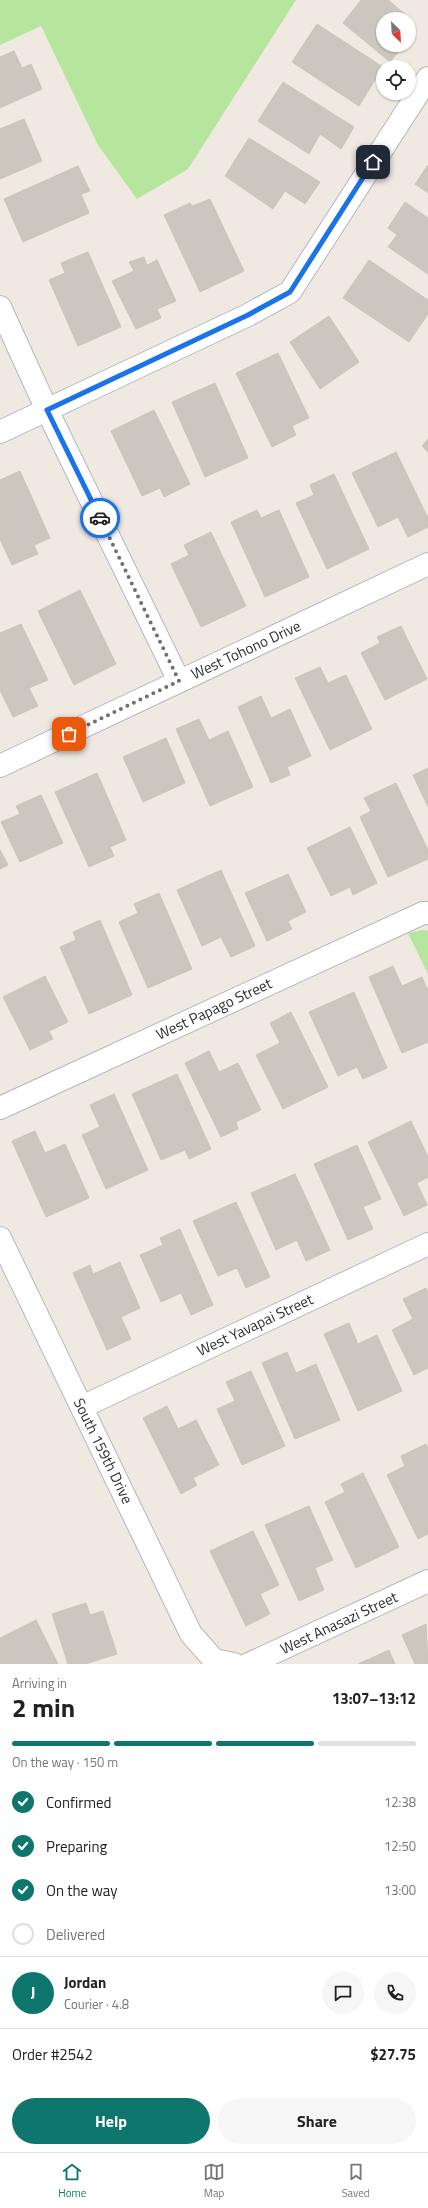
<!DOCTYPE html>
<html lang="en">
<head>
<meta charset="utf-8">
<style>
  :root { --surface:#fff; --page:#f6f6f6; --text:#222; --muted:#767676; --line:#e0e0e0; --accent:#0f766e }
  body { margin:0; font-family:"Titillium Web",sans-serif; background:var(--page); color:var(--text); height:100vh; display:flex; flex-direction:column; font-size:15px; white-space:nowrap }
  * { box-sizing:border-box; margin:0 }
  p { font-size:13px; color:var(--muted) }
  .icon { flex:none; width:22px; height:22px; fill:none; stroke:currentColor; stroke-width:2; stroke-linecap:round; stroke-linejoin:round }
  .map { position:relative; height:1664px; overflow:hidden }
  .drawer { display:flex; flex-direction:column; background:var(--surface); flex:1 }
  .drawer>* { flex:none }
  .needle { width:26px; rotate:155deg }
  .controls { position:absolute; left:376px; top:12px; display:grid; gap:8px }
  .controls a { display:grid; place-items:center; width:40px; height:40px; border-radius:50%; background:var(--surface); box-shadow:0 1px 3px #0004; font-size:20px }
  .pin { position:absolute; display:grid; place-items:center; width:34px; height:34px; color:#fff; margin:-17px; border-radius:8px; box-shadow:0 2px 6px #0006 }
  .courier { position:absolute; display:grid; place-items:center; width:40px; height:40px; margin:-20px; border:3px solid #1a73e8; border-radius:50%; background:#fff; color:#222; box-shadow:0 1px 5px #0007 }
  .overview em { font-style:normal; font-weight:700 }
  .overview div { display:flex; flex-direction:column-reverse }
  .overview { display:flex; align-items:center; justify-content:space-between; height:68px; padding:0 12px }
  h1 { font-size:26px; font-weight:700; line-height:30px }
  .bar { display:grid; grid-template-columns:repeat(4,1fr); gap:6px 4px; align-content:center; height:48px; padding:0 12px }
  .bar i { height:5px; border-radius:3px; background:var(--line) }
  .bar .selected { background:var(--accent) }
  .bar p { grid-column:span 4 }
  .line { display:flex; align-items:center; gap:10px; padding:0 12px; border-top:1px solid var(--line) }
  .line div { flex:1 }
  .round { display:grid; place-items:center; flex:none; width:42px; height:42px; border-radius:21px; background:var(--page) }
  ol { padding:0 12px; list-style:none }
  li { display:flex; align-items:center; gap:12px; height:44px }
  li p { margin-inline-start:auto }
  li .icon { padding:4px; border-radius:50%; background:var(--accent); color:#fff; stroke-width:4 }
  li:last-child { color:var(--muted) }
  li i { width:22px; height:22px; border:2px solid var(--line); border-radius:50% }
  .button { display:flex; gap:8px; margin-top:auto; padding:8px 12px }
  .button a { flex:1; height:46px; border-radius:24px; background:var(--accent); color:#fff; font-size:16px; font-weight:700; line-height:46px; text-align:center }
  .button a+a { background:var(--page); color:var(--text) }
  .menu { display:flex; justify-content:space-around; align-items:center; height:56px; border-top:1px solid var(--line); background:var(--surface); font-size:11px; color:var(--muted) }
  .menu a { display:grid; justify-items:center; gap:2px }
  .menu .selected { color:var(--accent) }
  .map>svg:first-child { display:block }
  .green { fill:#b6e59e }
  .building { fill:#cbc7bf; stroke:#cbc5ba }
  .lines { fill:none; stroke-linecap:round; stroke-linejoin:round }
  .minor-casing { stroke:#b4b7c1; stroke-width:24 }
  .minor { stroke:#fff; stroke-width:22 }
  .done { stroke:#726f6d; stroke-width:4; stroke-dasharray:0 7.2 }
  .route { stroke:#1a73e8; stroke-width:5 }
  .labels { text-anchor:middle; stroke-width:3.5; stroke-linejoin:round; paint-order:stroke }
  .street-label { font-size:15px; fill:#2e2e2e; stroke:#fff }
</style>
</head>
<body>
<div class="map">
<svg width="428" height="1664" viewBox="0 0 428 1664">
  <rect width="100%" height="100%" fill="#efe9e1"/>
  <!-- green -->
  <path class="green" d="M0 0H296L188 169 137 199 98 145 41 26 0 45Z
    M423 930 428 931V974L408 933Z"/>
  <!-- building -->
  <path class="building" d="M361 0H388L411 19 409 22V19H383V45H404L390 62 343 23Z
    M317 24 383 67 359 106 292 62Z
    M14 51 22 68 31 64 42 89 0 108V57Z
    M283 82 354 127 341 149 320 134 309 154 258 121Z
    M24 119 42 161 0 179V129Z
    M249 138 320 182 305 204 285 191 273 209 225 176Z
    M428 165V193L415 184Z
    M78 166 90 191 81 194 89 213 23 242 4 199Z
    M210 199 244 271 200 292 164 215 190 203 192 206Z
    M405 202 428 218V274L388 247 397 235 388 228Z
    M88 252 121 327 78 346 49 280 65 273 61 263Z
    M144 257 147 265 157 260 176 301 157 309 161 318 136 329 112 281 134 271 129 262Z
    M369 260 428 300V314L409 342 343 298Z
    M329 316 359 362 320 389 290 342Z
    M278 353 309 418 292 426 296 435 272 447 236 373Z
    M215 383 248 458 205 477 172 402Z
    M154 410 190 484 164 497 160 488 142 496 111 431Z
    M428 439V452L422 446Z
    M396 452 428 518V527L408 537 398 517 378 527 352 473Z
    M20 471 50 538 34 545 38 554 12 565 0 539V480Z
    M334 474 369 549 327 569 296 503 314 495 310 485Z
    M257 510 261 518 279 510 309 577 265 597 231 522Z
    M211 532 246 606 201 627 171 564 189 555 184 545Z
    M80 590 116 664 74 685 38 611Z
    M21 624 48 680 29 688 38 706 13 717 0 690V633Z
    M401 626 427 679 385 700 361 653 380 643 377 637Z
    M320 667 328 683 346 675 372 729 330 750 295 678Z
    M261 696 271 718 290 709 311 756 287 767 290 775 271 783 238 707Z
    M199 719 209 740 228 731 253 787 210 806 176 729Z
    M166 738 185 783 143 802 123 757Z
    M428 768V807L413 775Z
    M97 773 126 840 110 847 114 856 89 867 55 792Z
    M396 783 428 850V859L388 877 360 817 371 811 364 798Z
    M41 795 63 843 20 862 1 822 20 814 16 806Z
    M350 827 377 883 353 895 350 887 331 896 307 848Z
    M0 850 8 865 0 869Z
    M221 870 255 946 231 957 221 937 202 946 177 890Z
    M288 874 306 912 288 921 292 929 267 941 245 893Z
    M159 893 192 969 148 988 119 922 138 913 134 904Z
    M100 920 132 995 89 1014 60 947 76 940 73 932Z
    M393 966 402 986 422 977 428 991V1042L402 1053 369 977Z
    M45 976 68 1022 49 1031 53 1039 30 1050 3 997Z
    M354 992 387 1068 363 1079 357 1067 338 1076 309 1012Z
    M291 1012 328 1087 283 1109 256 1055 280 1043 270 1023Z
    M209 1051 219 1072 238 1063 261 1110 236 1122 238 1129 221 1137 185 1063Z
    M177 1074 211 1149 189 1159 185 1150 161 1160 132 1094Z
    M114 1094 148 1170 106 1189 82 1135 100 1127 90 1105Z
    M411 1121 428 1157V1177L417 1183 427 1205 404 1216 368 1142Z
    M35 1131 45 1153 65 1144 89 1198 46 1217 12 1141Z
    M357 1145 381 1199 363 1207 373 1229 348 1240 314 1164Z
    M295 1174 330 1250 306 1261 297 1240 276 1250 251 1193Z
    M236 1202 270 1277 246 1288 237 1268 218 1276 193 1221Z
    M180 1229 213 1305 191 1315 181 1293 161 1302 140 1255 163 1245 160 1238Z
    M120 1262 140 1308 121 1317 131 1339 107 1350 73 1273 90 1265 93 1274Z
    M426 1288 428 1293V1368L414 1375 392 1330 413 1319 403 1299Z
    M349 1323 358 1344 377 1335 402 1391 358 1411 324 1334Z
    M287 1352 296 1373 316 1364 340 1420 295 1439 262 1363Z
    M251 1371 285 1446 242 1465 217 1409 235 1401 226 1382Z
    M167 1406 178 1429 196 1420 219 1465 193 1478 197 1485 181 1494 143 1418Z
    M426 1444 428 1448V1534L418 1539 387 1475 405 1466 401 1456Z
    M363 1473 399 1547 356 1568 325 1502 345 1492 341 1484Z
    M309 1506 333 1560 315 1568 324 1590 299 1601 265 1525Z
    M253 1531 279 1585 260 1594 270 1614 246 1626 210 1551Z
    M86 1603 90 1615 103 1611 117 1654 85 1664H68L52 1614Z
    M36 1620 58 1664H0V1638Z
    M426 1624 428 1664H415L402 1635Z
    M389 1650 395 1664H358Z"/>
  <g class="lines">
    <defs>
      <path id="minor" d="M0 307 47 410 179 681
        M0 432 248 315 290 292 428 78
        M0 766 428 564
        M0 1108 423 913H428
        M0 1238 191 1634 214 1660 234 1664
        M82 1407 428 1244
        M249 1664 428 1581"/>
    </defs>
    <!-- minor casing -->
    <use href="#minor" class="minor-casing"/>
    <!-- minor -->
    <use href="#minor" class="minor"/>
  </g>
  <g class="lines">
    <!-- done -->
    <path class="done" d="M69 734 179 681 100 518"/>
    <!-- route -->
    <path class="route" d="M100 518 47 410 248 315 290 292 373 162"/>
  </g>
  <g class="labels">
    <!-- street labels -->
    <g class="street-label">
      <text transform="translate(246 650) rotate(-25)" y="5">West Tohono Drive</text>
      <text transform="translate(214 1009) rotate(-25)" y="5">West Papago Street</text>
      <text transform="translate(255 1325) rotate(-25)" y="5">West Yavapai Street</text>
      <text transform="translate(103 1451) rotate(64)" y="5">South 159th Drive</text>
      <text transform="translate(339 1623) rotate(-25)" y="5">West Anasazi Street</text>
    </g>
  </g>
</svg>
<div class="controls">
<a><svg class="needle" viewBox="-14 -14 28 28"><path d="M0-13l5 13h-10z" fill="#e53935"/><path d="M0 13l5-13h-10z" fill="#767676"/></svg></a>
<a><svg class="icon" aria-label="locate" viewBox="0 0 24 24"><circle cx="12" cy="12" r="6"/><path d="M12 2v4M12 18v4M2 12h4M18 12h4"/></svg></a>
</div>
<div class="pin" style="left:69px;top:734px;background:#ea580c"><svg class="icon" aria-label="bag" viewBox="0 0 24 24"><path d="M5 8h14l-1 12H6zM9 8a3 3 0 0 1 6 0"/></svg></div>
<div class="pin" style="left:373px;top:162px;background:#1f2937"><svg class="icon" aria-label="home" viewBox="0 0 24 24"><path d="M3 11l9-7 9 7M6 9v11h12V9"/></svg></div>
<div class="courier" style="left:100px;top:518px"><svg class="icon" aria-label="car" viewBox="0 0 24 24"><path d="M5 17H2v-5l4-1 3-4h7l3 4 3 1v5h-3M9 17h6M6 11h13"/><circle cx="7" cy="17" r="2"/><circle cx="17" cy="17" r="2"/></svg></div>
</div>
<section class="drawer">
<div class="overview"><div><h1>2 min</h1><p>Arriving in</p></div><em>13:07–13:12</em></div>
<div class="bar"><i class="selected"></i><i class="selected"></i><i class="selected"></i><i></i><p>On the way · 150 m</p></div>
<ol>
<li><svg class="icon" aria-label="check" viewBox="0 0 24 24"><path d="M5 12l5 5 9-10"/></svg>Confirmed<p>12:38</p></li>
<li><svg class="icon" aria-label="check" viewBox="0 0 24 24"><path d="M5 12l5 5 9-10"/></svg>Preparing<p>12:50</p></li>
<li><svg class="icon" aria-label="check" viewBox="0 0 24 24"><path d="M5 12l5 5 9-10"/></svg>On the way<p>13:00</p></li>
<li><i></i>Delivered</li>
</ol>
<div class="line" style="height:72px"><b class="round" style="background:var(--accent);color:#fff">J</b><div><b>Jordan</b><p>Courier · 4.8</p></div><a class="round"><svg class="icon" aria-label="chat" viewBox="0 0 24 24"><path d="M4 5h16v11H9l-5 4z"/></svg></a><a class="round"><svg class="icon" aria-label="phone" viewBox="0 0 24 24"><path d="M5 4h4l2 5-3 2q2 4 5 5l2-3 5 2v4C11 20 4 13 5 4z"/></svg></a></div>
<div class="line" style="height:52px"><div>Order #2542</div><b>$27.75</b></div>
<div class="button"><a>Help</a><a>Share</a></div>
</section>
<nav class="menu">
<a class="selected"><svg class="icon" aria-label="home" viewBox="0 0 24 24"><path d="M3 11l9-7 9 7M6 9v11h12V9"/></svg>Home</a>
<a><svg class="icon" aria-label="map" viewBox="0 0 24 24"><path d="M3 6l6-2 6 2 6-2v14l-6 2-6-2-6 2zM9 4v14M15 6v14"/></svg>Map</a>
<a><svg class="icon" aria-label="saved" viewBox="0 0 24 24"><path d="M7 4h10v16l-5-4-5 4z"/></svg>Saved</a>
</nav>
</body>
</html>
